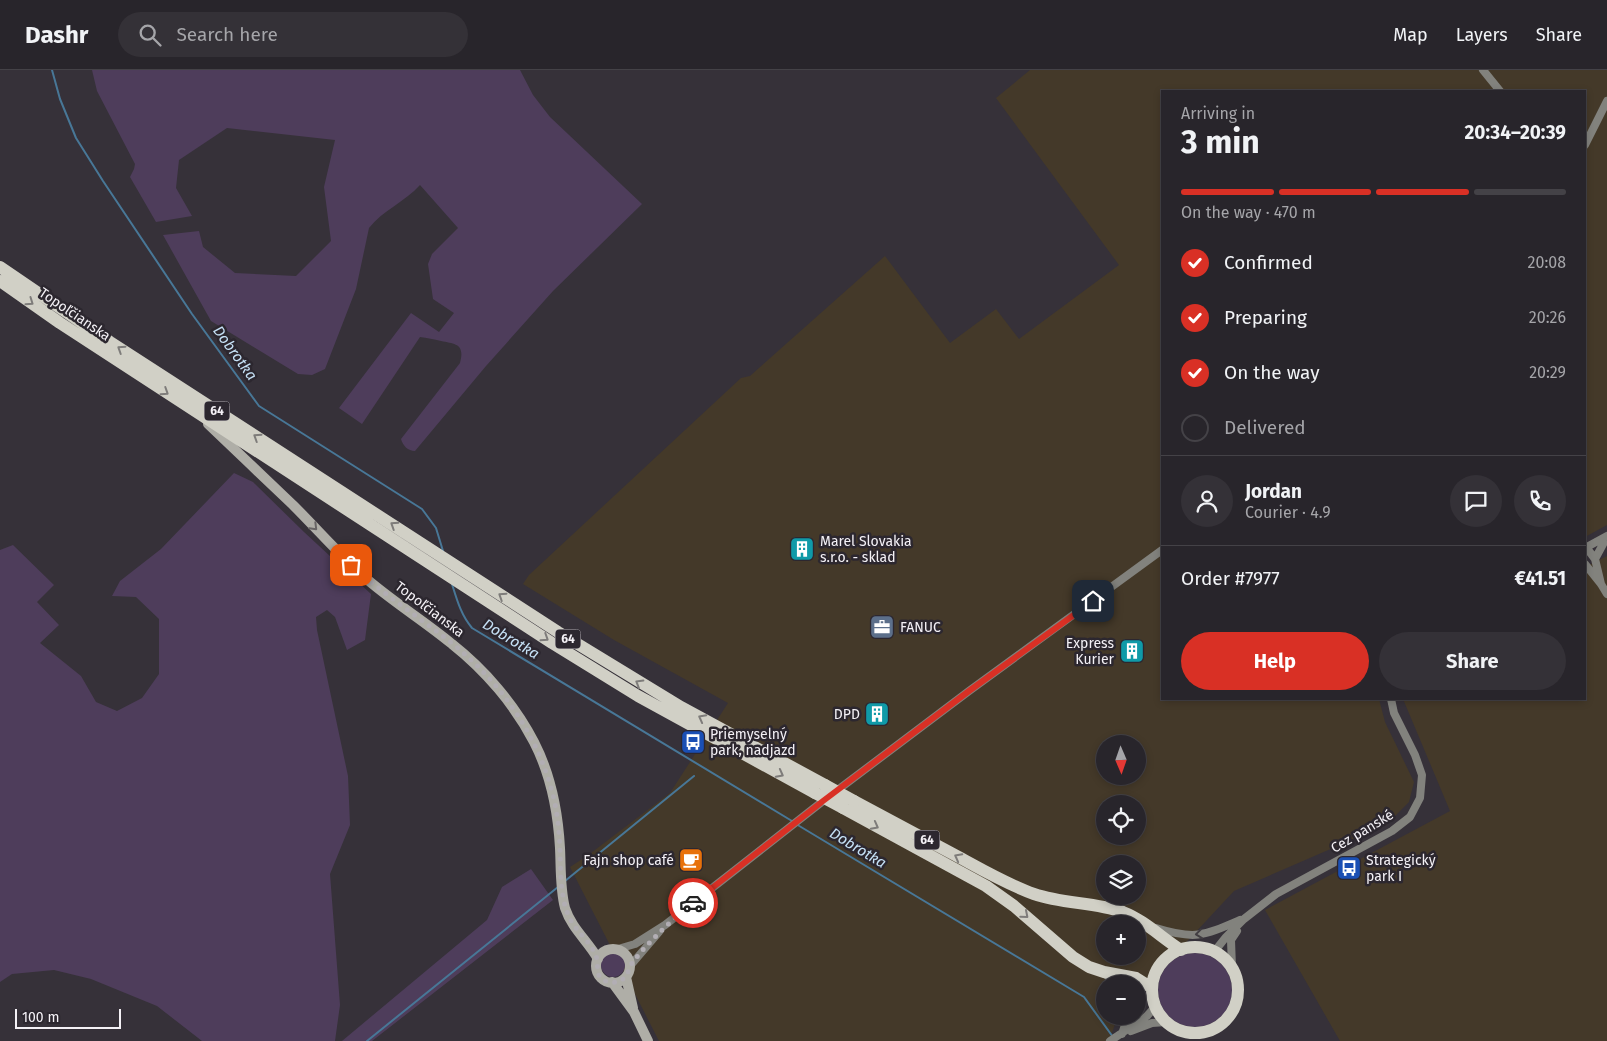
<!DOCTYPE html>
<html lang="en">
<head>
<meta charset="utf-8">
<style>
  :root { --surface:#28252b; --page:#343137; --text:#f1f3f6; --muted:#a5a5a9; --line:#444247; --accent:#d93025 }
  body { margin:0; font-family:"Fira Sans",sans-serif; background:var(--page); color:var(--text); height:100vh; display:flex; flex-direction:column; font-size:19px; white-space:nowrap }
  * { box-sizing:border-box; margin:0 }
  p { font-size:16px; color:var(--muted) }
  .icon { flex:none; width:28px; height:28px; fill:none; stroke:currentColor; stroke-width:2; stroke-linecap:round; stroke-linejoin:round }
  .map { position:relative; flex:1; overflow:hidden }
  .drawer { position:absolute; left:1161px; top:20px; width:425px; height:610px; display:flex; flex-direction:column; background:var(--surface); border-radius:0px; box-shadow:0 2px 8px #0003,0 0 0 1px var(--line) }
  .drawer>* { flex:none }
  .needle { width:32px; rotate:178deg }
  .tools { position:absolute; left:1096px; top:665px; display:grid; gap:10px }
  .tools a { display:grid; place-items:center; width:50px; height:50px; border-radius:50%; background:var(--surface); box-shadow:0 2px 8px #0003,0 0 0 1px var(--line); font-size:25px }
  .scale { position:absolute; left:15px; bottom:12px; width:106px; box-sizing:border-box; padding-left:5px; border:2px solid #f4f1f6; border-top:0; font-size:14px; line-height:18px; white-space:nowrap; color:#f4f1f6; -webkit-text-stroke:4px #2c272f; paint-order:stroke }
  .pin { position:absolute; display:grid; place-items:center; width:42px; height:42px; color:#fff; margin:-21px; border-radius:10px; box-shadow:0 2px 8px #0006 }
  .courier { position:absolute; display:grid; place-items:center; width:50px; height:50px; margin:-25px; border:4px solid #d93025; border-radius:50%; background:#fff; color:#222; box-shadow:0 1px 6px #0007 }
  .headline em { font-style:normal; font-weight:700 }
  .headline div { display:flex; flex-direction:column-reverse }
  .headline { display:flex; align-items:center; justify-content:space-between; height:85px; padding:0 20px }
  h1 { font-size:32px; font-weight:700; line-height:38px }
  .bar { display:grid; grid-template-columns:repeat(4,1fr); gap:8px 5px; align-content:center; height:60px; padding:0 20px }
  .bar i { height:6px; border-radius:4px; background:var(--line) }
  .bar .selected { background:var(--accent) }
  .bar p { grid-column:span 4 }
  .line { display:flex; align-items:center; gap:12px; padding:0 20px; border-top:1px solid var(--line) }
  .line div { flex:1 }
  .round { display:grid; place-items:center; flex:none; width:52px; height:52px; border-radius:26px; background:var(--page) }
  ol { padding:0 20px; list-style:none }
  li { display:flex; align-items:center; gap:15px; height:55px }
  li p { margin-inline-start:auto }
  li .icon { padding:5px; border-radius:50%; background:var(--accent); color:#fff; stroke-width:4 }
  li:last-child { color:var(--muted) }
  li i { width:28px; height:28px; border:2px solid var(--line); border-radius:50% }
  .primary-button { display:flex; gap:10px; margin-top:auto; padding:10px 20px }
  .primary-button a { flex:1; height:58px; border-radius:30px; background:var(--accent); color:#fff; font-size:20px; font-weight:700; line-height:58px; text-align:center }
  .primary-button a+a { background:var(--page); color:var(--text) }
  header { display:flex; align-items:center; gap:30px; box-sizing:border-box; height:70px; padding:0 25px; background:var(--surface); border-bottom:1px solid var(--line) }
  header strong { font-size:24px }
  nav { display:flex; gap:28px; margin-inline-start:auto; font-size:18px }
  .search { width:350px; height:45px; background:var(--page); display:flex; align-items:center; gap:12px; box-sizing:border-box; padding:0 18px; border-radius:28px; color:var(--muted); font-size:19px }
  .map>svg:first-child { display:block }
  .industrial { fill:#443929; fill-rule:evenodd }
  .green { fill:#4e3d5b }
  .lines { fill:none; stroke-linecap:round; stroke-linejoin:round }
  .stream { stroke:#487797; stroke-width:2 }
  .street { stroke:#82827d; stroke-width:8 }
  .secondary { stroke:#afaea7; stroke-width:10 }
  .primary { stroke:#d1d0c6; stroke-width:12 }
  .primary-bridge { stroke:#d1d0c6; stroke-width:12 }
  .oneway { stroke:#7e7c7a }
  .oneway2 { stroke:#676465 }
  .oneway3 { stroke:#423e42 }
  .done { stroke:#b2aeb4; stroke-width:5; stroke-dasharray:0 9 }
  .route { stroke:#d93025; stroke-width:6 }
  .labels { text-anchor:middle; stroke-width:5; stroke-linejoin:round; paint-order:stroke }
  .shield { fill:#2c272f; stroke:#b8b4ba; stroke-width:1 }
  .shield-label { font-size:12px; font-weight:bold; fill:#f4f1f6 }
  .street-label { font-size:14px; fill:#f4f1f6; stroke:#2c272f }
  .poi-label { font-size:14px; fill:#f4f1f6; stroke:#2c272f; text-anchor:start }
  .water-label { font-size:15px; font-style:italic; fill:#c6e1f6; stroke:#2c272f }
</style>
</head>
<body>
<header>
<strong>Dashr</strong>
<div class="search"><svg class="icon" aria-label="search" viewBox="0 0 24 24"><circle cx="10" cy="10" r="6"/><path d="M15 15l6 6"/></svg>Search here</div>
<nav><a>Map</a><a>Layers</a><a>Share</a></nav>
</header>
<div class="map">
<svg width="1607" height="971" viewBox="0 0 1607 971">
  <rect width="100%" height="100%" fill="#363139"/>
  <!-- industrial -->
  <path class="industrial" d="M1030 0H1607V455L1585 467V21H1162V629H1379L1385 652 1414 712 1409 732 1386 755 1234 821 1138 924V914H1105V946H1118L1109 971H659L570 797 587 786 670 723 728 633 614 570 523 514 529 505 741 308 750 306 885 186 950 273 996 239 1019 269 1119 195 996 28ZM1105 674H1138V706H1105ZM1105 734H1138V766H1105ZM1105 794H1138V826H1105ZM1105 854H1138V886H1105Z
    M1607 486V971H1340L1265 840 1450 741 1403 629H1585V497Z"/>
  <!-- green -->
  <path class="green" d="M92 0H520L533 25 550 47 642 134 553 221 486 296 415 381C408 381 403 376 401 369L460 293C465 274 456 274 441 271 434 269 427 268 420 267L362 354 339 338 411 243 439 262 454 243 433 229 428 194 432 184 458 158 420 115C405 132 383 140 369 158L356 219 325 299 312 305 298 304 211 251 163 165 199 161 203 177 235 203 296 206 331 171 324 117 335 70 227 58 179 90 176 118 192 146 156 152 130 107 134 99 135 94 97 21Z
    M234 403 253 412 304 462 371 524 365 570 347 580 335 547 327 540 316 547 317 560 348 706 350 755 330 804 340 935 335 971H202L157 936 91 909 54 900 12 904 0 912V480L13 475 54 515 37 532 59 555 40 573 81 606 96 632 117 641 142 628 159 604V549L136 527 112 526 120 511 161 479Z
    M531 799 553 830 372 971H342L487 850 502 817Z
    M601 895a12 12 0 1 1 24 0a12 12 0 1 1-24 0Z
    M1158 920a37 37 0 1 1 74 0a37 37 0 1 1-74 0Z"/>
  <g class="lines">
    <!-- stream -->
    <path class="stream" d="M52 0 60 29 76 68 103 111 192 244 259 336 422 439 436 458 443 481
      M452 514C457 530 461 545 472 558L792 751
      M796 754 1084 927 1113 967
      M565 811 694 706
      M367 971 558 817"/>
    <!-- street -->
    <path class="street" d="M1483 0 1500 21
      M1585 75 1607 31
      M1586 477 1595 489 1601 514
      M1585 478 1607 466
      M1595 489 1607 467
      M1585 494 1601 514 1607 524
      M1156 858C1195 870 1203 866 1240 850
      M618 879 635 874 665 855 823 731 969 621 1162 480
      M1214 882 1226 867 1244 849 1276 824 1392 761 1410 747 1420 728 1422 705 1415 685 1394 643 1391 629
      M630 896 659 862
      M1232 898 1231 870 1237 861
      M1105 904 1117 914
      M1131 961 1152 953 1166 952
      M1122 964 1128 946
      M1110 971 1147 946 1155 937"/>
    <!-- secondary -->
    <path class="secondary" d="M208 354C236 381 265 408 293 435 316 458 338 483 362 505 390 530 423 550 452 574 485 600 515 635 534 672 551 705 558 742 560 778 561 798 560 819 565 838 572 859 588 871 598 889
      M596 896a17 17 0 1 1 34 0a17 17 0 1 1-34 0Z
      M626 907 633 938
      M612 912 634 942 648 971"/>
    <!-- primary -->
    <path class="primary" d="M0 197 110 272 558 562 681 637 825 715
      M0 211 60 253 552 573 638 626 815 723
      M854 731C887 749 921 767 955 785 981 799 1006 814 1034 824 1063 834 1094 832 1123 842 1144 850 1162 868 1181 880
      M843 738 986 816 1014 836 1073 887 1089 897 1104 902 1136 908 1152 918
      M1152 920a43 43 0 1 1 86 0a43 43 0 1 1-86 0Z"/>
    <!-- primary-bridge -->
    <path class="primary-bridge" d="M825 715 854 731
      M815 723 843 738"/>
  </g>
  <!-- one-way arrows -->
  <defs><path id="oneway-chevron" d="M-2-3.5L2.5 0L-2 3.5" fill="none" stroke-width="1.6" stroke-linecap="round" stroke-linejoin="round" transform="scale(1.25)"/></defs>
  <g class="oneway">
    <use href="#oneway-chevron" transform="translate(30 232) rotate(35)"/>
    <use href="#oneway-chevron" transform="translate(121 279) rotate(-147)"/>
    <use href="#oneway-chevron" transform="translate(165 322) rotate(33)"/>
    <use href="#oneway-chevron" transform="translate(257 367) rotate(-147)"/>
    <use href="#oneway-chevron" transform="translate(394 455) rotate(-147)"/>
    <use href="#oneway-chevron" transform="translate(502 526) rotate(-147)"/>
    <use href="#oneway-chevron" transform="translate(545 568) rotate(33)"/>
    <use href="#oneway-chevron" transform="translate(639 613) rotate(-149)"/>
    <use href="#oneway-chevron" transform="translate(702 648) rotate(-152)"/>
    <use href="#oneway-chevron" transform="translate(780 704) rotate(28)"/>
    <use href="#oneway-chevron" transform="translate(875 756) rotate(28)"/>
    <use href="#oneway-chevron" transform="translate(958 787) rotate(-152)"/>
    <use href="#oneway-chevron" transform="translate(1025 845) rotate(41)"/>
  </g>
  <use class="oneway2" href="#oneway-chevron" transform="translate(314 457) rotate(45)"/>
  <use class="oneway3" href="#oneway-chevron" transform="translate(1199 864) rotate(173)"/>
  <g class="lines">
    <!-- done -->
    <path class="done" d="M351 495C383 524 419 547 453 574 496 609 531 655 548 708 556 731 559 755 560 779 561 799 560 820 566 839 573 861 589 868 596 886 600 895 592 910 611 912 616 913 621 911 625 907 628 904 628 901 630 897 632 892 637 887 641 882 657 864 674 848 693 833"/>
    <!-- route -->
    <path class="route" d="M693 833 823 731 969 621 1093 531"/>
  </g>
  <!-- icons -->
  <defs>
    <symbol id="building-square" viewBox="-11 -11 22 22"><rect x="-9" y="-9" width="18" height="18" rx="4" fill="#0f9aa8" stroke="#2c272f"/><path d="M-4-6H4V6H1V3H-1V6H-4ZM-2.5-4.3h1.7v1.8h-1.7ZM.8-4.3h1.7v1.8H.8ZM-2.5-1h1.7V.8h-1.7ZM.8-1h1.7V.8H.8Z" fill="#fff"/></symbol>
    <symbol id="office-square" viewBox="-11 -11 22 22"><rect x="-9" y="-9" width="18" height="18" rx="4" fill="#5c6f8a" stroke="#2c272f"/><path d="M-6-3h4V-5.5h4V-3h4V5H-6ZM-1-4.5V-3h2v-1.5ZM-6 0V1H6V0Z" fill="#fff"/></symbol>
    <symbol id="bus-square" viewBox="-11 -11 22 22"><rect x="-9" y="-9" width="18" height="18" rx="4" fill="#1a4fb4" stroke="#2c272f"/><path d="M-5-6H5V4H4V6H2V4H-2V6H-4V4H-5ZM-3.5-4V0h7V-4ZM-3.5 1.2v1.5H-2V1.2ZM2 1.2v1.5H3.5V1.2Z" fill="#fff"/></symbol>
    <symbol id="cafe-square" viewBox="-11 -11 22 22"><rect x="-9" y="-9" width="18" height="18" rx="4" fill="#e8710a" stroke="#2c272f"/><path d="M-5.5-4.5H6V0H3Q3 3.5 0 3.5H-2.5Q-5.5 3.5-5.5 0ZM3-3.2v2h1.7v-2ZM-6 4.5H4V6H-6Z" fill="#fff"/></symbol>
  </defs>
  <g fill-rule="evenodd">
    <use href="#building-square" x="788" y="465" width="28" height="28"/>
    <use href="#office-square" x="868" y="543" width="28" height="28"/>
    <use href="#building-square" x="1118" y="567" width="28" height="28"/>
    <use href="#building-square" x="863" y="630" width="28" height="28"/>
    <use href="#bus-square" x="679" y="658" width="28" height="28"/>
    <use href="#cafe-square" x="677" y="776" width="28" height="28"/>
    <use href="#bus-square" x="1335" y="784" width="28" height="28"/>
  </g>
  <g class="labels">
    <!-- shield labels -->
    <g class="shield">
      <rect x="204.5" y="331.5" width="25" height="19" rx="4"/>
      <rect x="555.5" y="559.5" width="25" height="19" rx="4"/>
      <rect x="914.5" y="760.5" width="25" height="19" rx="4"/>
    </g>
    <g class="shield-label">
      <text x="217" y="345">64</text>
      <text x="568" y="573">64</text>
      <text x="927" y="774">64</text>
    </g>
    <!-- street labels -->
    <g class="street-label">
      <text transform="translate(75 244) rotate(34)" y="5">Topoľčianska</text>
      <text transform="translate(430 539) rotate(37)" y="5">Topoľčianska</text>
      <text transform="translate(1362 761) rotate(-31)" y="5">Cez panské</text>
    </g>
    <!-- poi labels -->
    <g class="poi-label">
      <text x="820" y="476">Marel Slovakia<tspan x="820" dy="16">s.r.o. - sklad</tspan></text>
      <text x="900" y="562">FANUC</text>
      <text x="1114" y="578" text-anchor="end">Express<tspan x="1114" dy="16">Kurier</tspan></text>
      <text x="860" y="649" text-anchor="end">DPD</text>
      <text x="710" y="669">Priemyselný<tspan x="710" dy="16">park, nadjazd</tspan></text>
      <text x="674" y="795" text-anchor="end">Fajn shop café</text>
      <text x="1366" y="795">Strategický<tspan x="1366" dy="16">park I</tspan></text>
    </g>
    <!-- water labels -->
    <g class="water-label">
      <text transform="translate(235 283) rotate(54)" y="5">Dobrotka</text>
      <text transform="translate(511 569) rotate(31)" y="5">Dobrotka</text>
      <text transform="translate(858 778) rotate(31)" y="5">Dobrotka</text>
    </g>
  </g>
</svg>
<div class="tools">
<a><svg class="needle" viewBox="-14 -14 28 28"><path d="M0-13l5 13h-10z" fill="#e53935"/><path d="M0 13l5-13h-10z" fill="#a5a5a9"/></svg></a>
<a><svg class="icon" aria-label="locate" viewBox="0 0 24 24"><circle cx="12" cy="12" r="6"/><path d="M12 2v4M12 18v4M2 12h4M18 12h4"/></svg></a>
<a><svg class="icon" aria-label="layers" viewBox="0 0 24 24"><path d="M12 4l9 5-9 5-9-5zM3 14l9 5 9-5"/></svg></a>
<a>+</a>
<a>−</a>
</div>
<div class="scale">100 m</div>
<div class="pin" style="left:351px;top:495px;background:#ea580c"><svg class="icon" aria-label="bag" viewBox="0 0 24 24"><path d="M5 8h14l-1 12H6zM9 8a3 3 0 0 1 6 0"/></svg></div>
<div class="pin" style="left:1093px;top:531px;background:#1f2937"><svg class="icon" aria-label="home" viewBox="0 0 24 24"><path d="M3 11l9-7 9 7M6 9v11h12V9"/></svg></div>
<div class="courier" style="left:693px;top:833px"><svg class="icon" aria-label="car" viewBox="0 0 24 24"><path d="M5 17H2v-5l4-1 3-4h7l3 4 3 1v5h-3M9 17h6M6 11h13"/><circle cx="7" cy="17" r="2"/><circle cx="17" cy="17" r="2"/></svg></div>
<section class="drawer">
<div class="headline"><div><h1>3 min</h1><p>Arriving in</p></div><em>20:34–20:39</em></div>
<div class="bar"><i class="selected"></i><i class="selected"></i><i class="selected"></i><i></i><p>On the way · 470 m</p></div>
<ol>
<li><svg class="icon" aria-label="check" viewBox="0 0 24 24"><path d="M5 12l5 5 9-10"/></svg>Confirmed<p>20:08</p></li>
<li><svg class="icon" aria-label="check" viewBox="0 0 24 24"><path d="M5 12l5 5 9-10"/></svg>Preparing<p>20:26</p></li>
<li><svg class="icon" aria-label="check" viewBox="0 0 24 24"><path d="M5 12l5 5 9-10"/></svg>On the way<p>20:29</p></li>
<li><i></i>Delivered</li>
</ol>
<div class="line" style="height:90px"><a class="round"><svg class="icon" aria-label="person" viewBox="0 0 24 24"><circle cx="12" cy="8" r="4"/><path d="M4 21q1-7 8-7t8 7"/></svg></a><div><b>Jordan</b><p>Courier · 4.9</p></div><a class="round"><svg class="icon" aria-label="chat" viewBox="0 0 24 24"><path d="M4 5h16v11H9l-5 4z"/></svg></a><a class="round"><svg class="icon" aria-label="phone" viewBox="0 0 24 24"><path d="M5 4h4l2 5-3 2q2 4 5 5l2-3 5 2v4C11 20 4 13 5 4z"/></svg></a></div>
<div class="line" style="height:65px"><div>Order #7977</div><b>€41.51</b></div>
<div class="primary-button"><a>Help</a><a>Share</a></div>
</section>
</div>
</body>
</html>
